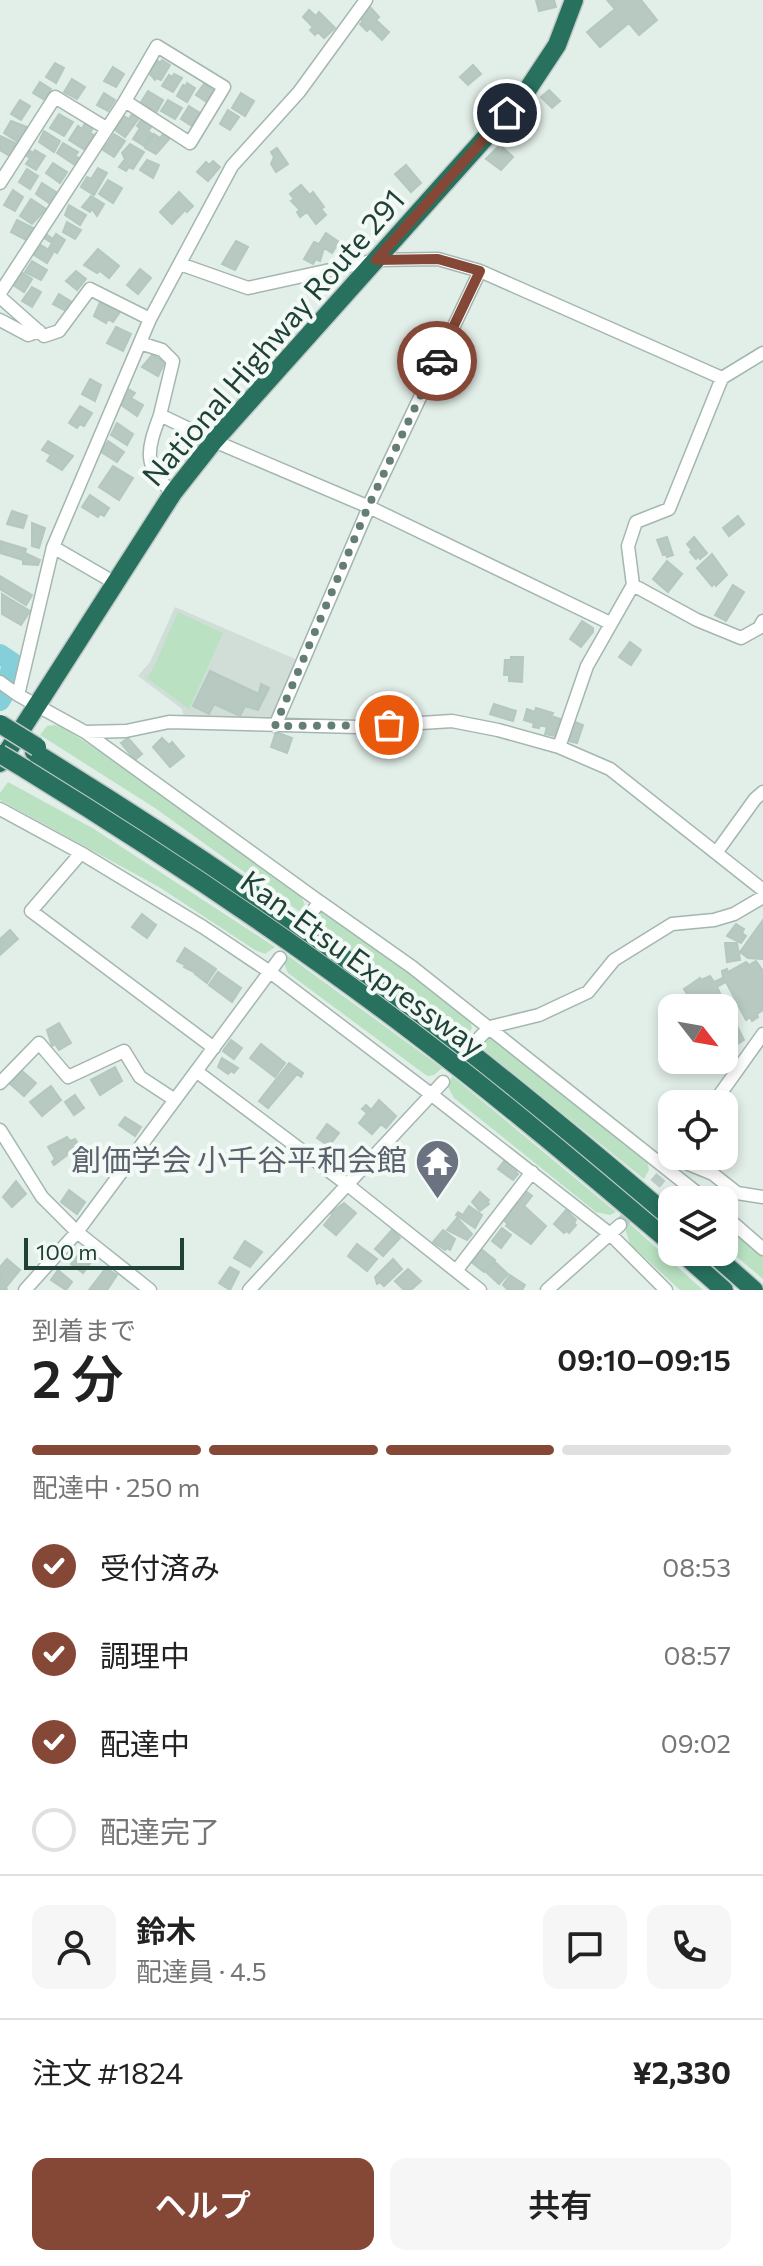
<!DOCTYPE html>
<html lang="ja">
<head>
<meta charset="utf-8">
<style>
  :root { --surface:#fff; --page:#f6f6f6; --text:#222; --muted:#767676; --line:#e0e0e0; --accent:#854736 }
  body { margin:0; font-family:Commissioner,"Noto Sans JP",sans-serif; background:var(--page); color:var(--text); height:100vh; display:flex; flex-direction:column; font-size:30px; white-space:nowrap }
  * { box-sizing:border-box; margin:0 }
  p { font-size:26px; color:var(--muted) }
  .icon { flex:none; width:44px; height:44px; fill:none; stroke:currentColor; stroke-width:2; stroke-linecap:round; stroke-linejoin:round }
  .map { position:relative; height:1290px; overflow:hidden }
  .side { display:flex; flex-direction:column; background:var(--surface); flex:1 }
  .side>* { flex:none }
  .needle { width:52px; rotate:121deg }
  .tools { position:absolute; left:658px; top:994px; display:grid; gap:16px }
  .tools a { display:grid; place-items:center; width:80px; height:80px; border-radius:16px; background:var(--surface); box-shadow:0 4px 12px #0003; font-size:40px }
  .scale { position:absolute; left:24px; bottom:20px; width:160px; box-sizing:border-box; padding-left:8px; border:4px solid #204137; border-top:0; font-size:22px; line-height:28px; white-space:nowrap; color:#204137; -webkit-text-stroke:6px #f3faf6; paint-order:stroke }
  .pin { position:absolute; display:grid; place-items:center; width:68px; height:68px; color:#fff; margin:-34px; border:4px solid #fff; border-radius:50%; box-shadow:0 2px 8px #0007 }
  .courier { position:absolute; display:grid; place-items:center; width:80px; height:80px; margin:-40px; border:6px solid #854736; border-radius:50%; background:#fff; color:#222; box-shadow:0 2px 10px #0007 }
  .summary em { font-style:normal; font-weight:600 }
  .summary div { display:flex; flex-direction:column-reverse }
  .summary { display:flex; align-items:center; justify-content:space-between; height:136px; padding:0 32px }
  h1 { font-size:52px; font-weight:600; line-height:60px }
  .bar { display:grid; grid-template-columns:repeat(4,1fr); gap:12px 8px; align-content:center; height:96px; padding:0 32px }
  .bar i { height:10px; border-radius:6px; background:var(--line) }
  .bar .current { background:var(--accent) }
  .bar p { grid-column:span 4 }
  .line { display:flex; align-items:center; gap:20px; padding:0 32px; border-top:2px solid var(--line) }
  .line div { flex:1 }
  .round { display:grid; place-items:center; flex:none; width:84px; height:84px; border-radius:16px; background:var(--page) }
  ol { padding:0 32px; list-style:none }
  li { display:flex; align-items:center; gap:24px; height:88px }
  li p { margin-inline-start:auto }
  li .icon { padding:8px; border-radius:50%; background:var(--accent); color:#fff; stroke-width:4 }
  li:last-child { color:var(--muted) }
  li i { width:44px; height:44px; border:4px solid var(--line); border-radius:50% }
  .primary-button { display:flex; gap:16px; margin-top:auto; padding:16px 32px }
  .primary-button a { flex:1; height:92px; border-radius:16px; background:var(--accent); color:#fff; font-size:32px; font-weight:600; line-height:92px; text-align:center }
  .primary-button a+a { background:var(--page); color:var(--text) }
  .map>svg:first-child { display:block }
  .built { fill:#d0ded7 }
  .green { fill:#b9e1c2 }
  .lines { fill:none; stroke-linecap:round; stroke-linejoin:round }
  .river { stroke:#84cfd9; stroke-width:20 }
  .building { fill:#b7c9c1; stroke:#b4c8bf; stroke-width:2 }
  .minor-tunnel { stroke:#bbcbc5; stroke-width:12; stroke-dasharray:12 6; stroke-linecap:butt }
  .minor-casing { stroke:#a4b7af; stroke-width:15 }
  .highway-casing { stroke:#c1cac7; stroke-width:21 }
  .minor { stroke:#fff; stroke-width:12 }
  .highway { stroke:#28715f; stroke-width:18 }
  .highway-bridge-casing { stroke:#c1cac7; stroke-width:21; stroke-linecap:butt }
  .highway-bridge { stroke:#28715f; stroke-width:18 }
  .done { stroke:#647e75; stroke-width:8; stroke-dasharray:0 14.4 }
  .route { stroke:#854736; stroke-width:10 }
  .labels { text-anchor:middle; stroke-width:8; stroke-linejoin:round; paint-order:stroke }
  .street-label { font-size:30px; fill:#204137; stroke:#f3faf6 }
  .worship-label { font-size:30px; fill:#5b616d; stroke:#f3faf6; text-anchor:end }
</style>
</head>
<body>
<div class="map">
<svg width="763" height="1290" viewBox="0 0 763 1290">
  <rect width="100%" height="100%" fill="#e2eee8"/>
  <!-- built -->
  <path class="built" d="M175 607 300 661 272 720 184 717 182 709 138 676 150 662Z"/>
  <!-- green -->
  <path class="green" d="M178 612 223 633 189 709 147 678 154 667Z
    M54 725 61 726 158 790 300 894 305 905 300 912 155 808 40 735 47 726Z
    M8 782 94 829 275 947 265 954 255 950 159 887 0 800V793Z
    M319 910H323L453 1003 469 1017 472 1028 467 1036 309 919Z
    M287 955 442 1068 434 1075 428 1076 423 1073 288 973 283 961Z
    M485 1035 492 1036 647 1159 649 1170 644 1179 476 1043Z
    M452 1076 616 1212 610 1215 596 1212 454 1098 448 1087Z
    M724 1221 763 1254V1279L724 1246Z
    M629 1223 703 1290H680L630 1244 625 1228Z"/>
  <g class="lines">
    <!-- river -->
    <path class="river" d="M0 654 12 662 6 691 0 701"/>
  </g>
  <!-- building -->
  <path class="building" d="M536 0H554L556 7 539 11Z
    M607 0H641L657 20 639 35 629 23 600 47 587 32 615 9Z
    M369 6 379 17 376 20 389 32 382 40 370 28 367 31 360 24 363 21 360 18Z
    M309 10 316 16 319 12 335 28 324 38 318 32 315 35 310 30 313 27 303 17Z
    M157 60 160 63 162 60 170 65 161 80 156 78 155 80 149 73Z
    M55 63 64 68 56 83 46 77Z
    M473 65 481 74 468 85 460 77Z
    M113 67 124 74 116 87 104 81Z
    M174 74 182 78 173 92 162 86 169 75 172 77Z
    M72 79 85 87 77 99 64 92Z
    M40 82 51 89 45 100 33 93Z
    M187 83 195 88 187 102 177 96 183 85 186 86Z
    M204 84 214 91 207 102 196 95Z
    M549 90 560 101 552 108 541 97Z
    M148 91 163 100 156 113 140 104Z
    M104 93 115 100 108 111 97 105Z
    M241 93 254 101 245 116 232 108Z
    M20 100 30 106 21 120 11 114Z
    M168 100 182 108 175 119 161 111Z
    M189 106 200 113 192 126 181 119Z
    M228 110 239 117 230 130 220 124Z
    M526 110 537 118 531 127 519 121Z
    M59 114 73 122 64 136 50 128Z
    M132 114 139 118 125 137 115 130 124 116 129 119Z
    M141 120 152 126 148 131 152 134 144 146 133 139 140 128 137 126Z
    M11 121 27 127 18 142 4 133Z
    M85 123 93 128 90 133 94 135 85 150 69 140 78 126 82 129Z
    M44 131 60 141 54 152 39 142Z
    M114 134 125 141 114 157 103 150Z
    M154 134 160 138 163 134 170 138 156 154 145 148Z
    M0 136 17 144 10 156 0 150Z
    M63 143 78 152 75 156 79 158 75 165 57 153Z
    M130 144 144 152 133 169 129 167 126 171 119 167 125 159 122 153Z
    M500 145 513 157 501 170 486 159Z
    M277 148 288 164 276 172 271 164 274 157 271 152Z
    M29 150 33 153 35 150 45 156 36 170 26 164 30 158 25 155Z
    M147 160 159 165 153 178 140 170Z
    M213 161 220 167 208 181 197 172 206 162 209 165Z
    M53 163 67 172 60 183 46 173Z
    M406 165 421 183 411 192 395 174Z
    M98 168 107 173 94 195 81 187 87 177 91 179Z
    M27 169 38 176 30 189 19 182Z
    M108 180 122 188 113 203 99 194Z
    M42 183 56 192 49 203 36 194Z
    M301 185 310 195 313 192 324 207 321 209 326 215 316 224 307 212 300 217 297 212 300 210 291 201 294 199 290 194Z
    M13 190 23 197 15 211 4 205Z
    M179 192 193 206 187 212 185 210 172 224 160 212Z
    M91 196 104 204 97 216 92 209 90 212 82 207Z
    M31 199 46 209 32 224 20 216Z
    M69 205 86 215 80 225 65 215Z
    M17 220 33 228 26 240 11 232Z
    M67 222 81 230 75 239 63 232Z
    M326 233 339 242 332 253 324 248 320 261 316 259 313 264 304 259 314 242 319 244Z
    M46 234 53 239 56 234 65 240 57 253 49 248 52 243 44 238Z
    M236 241 248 247 235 270 222 264Z
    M41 245 53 253 47 263 34 255Z
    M98 249 119 266 109 278 100 271 97 273 84 265Z
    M32 261 47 270 41 280 25 272Z
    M140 269 151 278 138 294 127 285Z
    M76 271 86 279 77 290 66 281Z
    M21 272 32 279 24 292 13 285Z
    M32 287 41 292 32 307 22 301Z
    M59 294 72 302 66 311 53 304Z
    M101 300 120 312 113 322 108 319 106 323 94 316Z
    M116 327 131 334 123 351 107 343Z
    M152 355 165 362 158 376 142 367Z
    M90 379 101 385 95 401 82 394Z
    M125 387 135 393 131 398 143 405 137 416 117 402Z
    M80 406 92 413 84 426 80 424 77 428 69 423Z
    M117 423 133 434 127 445 111 435Z
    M48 441 73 456 62 470 47 461 51 455 42 450Z
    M108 441 124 452 117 462 101 452Z
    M113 466 133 478 119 500 99 487Z
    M90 495 109 508 104 516 100 514 98 517 82 507Z
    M12 511 27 516 23 528 7 524Z
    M738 516 744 524 729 536 723 528Z
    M32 523 45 528 39 548 32 546Z
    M667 537 673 555 667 557 666 554 663 555 657 540Z
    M694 537 707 553 700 559 698 556 696 559 690 552 692 550 687 544Z
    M0 541 26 549 25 553 40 560 38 565 23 564V560L0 553Z
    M712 554 727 575 716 586 714 583 712 586 697 568Z
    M667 561 682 574 668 592 653 579Z
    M0 576 32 595 26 605 0 589Z
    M733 585 744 592 726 621 715 615Z
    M2 594 30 611 21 625 2 614Z
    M582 621 593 628V632L581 647 570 639Z
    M630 642 641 650 631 665 619 657Z
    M511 657H523L522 682 509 681V675H504L505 660H511Z
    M210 671 259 694 261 684 269 688 258 710 245 706 240 716 214 704 209 714 193 706Z
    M494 704 516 711 513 721 490 714Z
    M536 708 553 713 551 716 560 719 555 736 545 734 547 727 540 725 539 728 533 727 534 723 524 720 527 709 535 712Z
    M575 722 583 725 577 743 569 741Z
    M276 732 292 738 287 753 271 747Z
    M128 738 142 754 135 760 121 743Z
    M162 738 169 745 172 742 184 756 170 767 153 747Z
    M142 914 156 925 147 938 132 927Z
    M763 920V959L748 958 740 952Z
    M736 924 744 929 742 933 746 936 741 943 727 936Z
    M10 930 18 939 0 955V939Z
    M725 943H737L740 960 727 962Z
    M185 948 216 969 207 983 195 974 196 973 184 967 185 965 177 961Z
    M756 961 763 971V1010L757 1014 758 1017 752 1021 750 1017 746 1020 726 982 717 987 725 1004 734 999 737 1004 728 1008 744 1040 733 1047 736 1051 728 1055 726 1050 724 1051V1008H695L684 989 700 978 701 980 710 976 714 982 723 978 722 971 727 969 728 972 746 962 749 965Z
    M218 972 241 988 232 1002 209 985Z
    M59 1023 71 1043 59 1050 55 1044 52 1046 47 1030Z
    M231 1040 242 1048 234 1059 223 1051Z
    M261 1044 285 1063 275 1077 250 1058Z
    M222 1058 238 1068 234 1073 231 1071 228 1074 218 1067Z
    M289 1063 303 1073 301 1077 297 1074 268 1108 259 1101Z
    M115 1067 122 1081 100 1095 91 1080Z
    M22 1071 36 1083 24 1096 9 1083Z
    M51 1086 61 1100 42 1116 30 1102Z
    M75 1095 84 1108 74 1115 65 1102Z
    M379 1100 396 1116 386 1128 381 1124 372 1134 359 1123 367 1113 362 1109 366 1105 371 1110Z
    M125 1117 141 1127 135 1136 119 1125Z
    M327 1124 339 1133 329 1146 317 1138Z
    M67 1137 70 1141 75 1139 77 1142 73 1145 75 1149 54 1165 52 1162 55 1159 48 1147Z
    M336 1148 352 1157 344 1169 329 1158Z
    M505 1160 517 1169 516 1172 518 1174 513 1180 498 1169Z
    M16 1181 26 1194 12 1207 3 1197Z
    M69 1190 85 1202 77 1214 61 1202Z
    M480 1192 489 1200 487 1202 489 1204 480 1211 472 1202Z
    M527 1192 532 1196 524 1206 546 1226 531 1244 506 1226 508 1224 501 1218 514 1202 518 1204Z
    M344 1203 356 1213 336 1235 324 1225 332 1215 331 1213Z
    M469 1206 482 1215 475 1228 456 1215 458 1212 463 1215Z
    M566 1210 576 1220 574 1223 576 1225 569 1233 567 1231 564 1233 554 1224Z
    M457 1218 472 1234 467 1240 447 1230Z
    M502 1228 511 1235 501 1248 492 1241Z
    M392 1230 400 1238 383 1256 375 1249Z
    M443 1230 455 1239 450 1250 447 1248 445 1250 433 1242Z
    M245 1241 262 1252 250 1267 234 1258Z
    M357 1244 377 1259 367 1271 348 1256Z
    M480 1248 495 1260 484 1272 470 1261Z
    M82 1250 94 1258 83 1273 71 1264Z
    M7 1259 20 1270 6 1287 7 1290H0V1267Z
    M393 1259 402 1269 384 1286 380 1282 377 1284 375 1277Z
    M495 1262 508 1274 499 1284 486 1272Z
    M230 1267 239 1272 230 1290 219 1283Z
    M106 1268 117 1275 107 1290H89Z
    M408 1269 421 1281 411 1290H404L395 1281Z
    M58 1270 72 1282 66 1290 51 1280Z
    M510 1275 525 1285 522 1290H508L503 1285Z"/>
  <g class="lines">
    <!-- minor-tunnel -->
    <path class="minor-tunnel" d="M620 1225 661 1177"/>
    <defs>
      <path id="minor" d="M0 183 55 97 106 128
        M180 264 248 288 376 260 438 259 480 271 722 378
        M0 293 125 101 157 46 224 87 190 143 125 101
        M0 297 44 336 59 331 90 289 150 319
        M0 320 28 335 39 331
        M140 343 162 350 173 361 160 415 214 441 369 507 610 623
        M160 415C147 451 142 465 173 493
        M368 507 480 271
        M53 547 115 583
        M633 585 697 620 741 638 759 628 763 621
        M0 682 18 695 85 732 320 902
        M18 695 53 547 150 319 232 166 299 92 366 0
        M275 726 369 507
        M85 732 126 731 169 722 358 727 452 721 498 730 559 747 610 769 763 890
        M559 747 587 666 633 585 628 546 636 522 669 509 722 378 763 353
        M0 809 81 853 203 927 270 972 432 1095 610 1234 666 1290
        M81 853 31 911 214 1048
        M716 853 755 799 763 792
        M310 914 320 902 412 967 706 1200
        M480 1037 490 1027 539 1015 588 992 614 960 672 924 714 920 734 914 763 897
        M196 1071 349 1186 480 1290
        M0 1083 39 1043 68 1077 124 1051 140 1077 175 1100
        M713 1104 763 1034
        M0 1130 42 1197 77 1232 150 1290
        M674 1158 713 1174 737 1193 763 1197
        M724 1215 763 1249
        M456 1271 532 1172
        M25 1290 77 1232 280 958
        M249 1290 443 1082
        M547 1290 620 1225"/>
      <path id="highway" d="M34 752C167 834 297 921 422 1015 508 1080 590 1149 672 1219
        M0 763 173 493 214 441 526 92 557 45 574 0
        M25 769C157 850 286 936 410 1030 500 1098 586 1171 672 1244
        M681 1252 724 1290
        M711 1252 754 1290"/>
    </defs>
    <!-- minor casing -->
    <use href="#minor" class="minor-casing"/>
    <!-- highway casing -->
    <use href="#highway" class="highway-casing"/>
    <!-- minor -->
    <use href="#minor" class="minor"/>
    <!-- highway -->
    <use href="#highway" class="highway"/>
    <defs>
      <path id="highway-bridge" d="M0 724 37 747
        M0 754 25 769"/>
    </defs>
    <!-- highway-bridge casing -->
    <use href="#highway-bridge" class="highway-bridge-casing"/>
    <!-- highway-bridge -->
    <use href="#highway-bridge" class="highway-bridge"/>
  </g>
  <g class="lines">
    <!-- done -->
    <path class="done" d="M389 725 275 726 368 507 437 361"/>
    <!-- route -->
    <path class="route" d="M437 361 480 271 438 259 376 260 507 113"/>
  </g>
  <!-- icons -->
  <defs>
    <symbol id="temple-pin" viewBox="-11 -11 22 30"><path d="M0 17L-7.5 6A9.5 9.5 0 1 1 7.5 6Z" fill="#6b7280" stroke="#f3faf6"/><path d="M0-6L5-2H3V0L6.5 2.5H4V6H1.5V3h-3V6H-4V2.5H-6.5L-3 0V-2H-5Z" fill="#fff"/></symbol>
  </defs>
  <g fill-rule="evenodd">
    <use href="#temple-pin" x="412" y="1136" width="51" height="69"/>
  </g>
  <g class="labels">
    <!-- street labels -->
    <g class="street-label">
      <text transform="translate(274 338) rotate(-49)" y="10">National Highway Route 291</text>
      <text transform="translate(362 964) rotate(36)" y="10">Kan-Etsu Expressway</text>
    </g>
    <!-- worship labels -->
    <g class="worship-label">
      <text x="407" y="1171">創価学会 小千谷平和会館</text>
    </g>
  </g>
</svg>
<div class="tools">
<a><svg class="needle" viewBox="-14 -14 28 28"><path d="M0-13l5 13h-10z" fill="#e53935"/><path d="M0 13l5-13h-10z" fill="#767676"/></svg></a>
<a><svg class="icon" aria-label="locate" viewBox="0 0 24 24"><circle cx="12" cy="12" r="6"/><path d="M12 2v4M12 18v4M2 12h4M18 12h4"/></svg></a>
<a><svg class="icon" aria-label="layers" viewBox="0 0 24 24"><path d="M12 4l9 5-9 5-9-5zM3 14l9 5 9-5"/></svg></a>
</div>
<div class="scale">100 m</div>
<div class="pin" style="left:389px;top:725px;background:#ea580c"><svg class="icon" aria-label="bag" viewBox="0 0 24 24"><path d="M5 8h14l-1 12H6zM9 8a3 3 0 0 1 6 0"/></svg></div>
<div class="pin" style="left:507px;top:113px;background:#1f2937"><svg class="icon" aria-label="home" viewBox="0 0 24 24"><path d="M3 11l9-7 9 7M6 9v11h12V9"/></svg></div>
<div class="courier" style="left:437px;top:361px"><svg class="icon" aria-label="car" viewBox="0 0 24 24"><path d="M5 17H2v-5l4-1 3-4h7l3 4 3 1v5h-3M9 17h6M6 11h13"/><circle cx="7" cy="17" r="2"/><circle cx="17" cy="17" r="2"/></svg></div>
</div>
<section class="side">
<div class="summary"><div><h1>2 分</h1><p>到着まで</p></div><em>09:10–09:15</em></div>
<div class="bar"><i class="current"></i><i class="current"></i><i class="current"></i><i></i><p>配達中 · 250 m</p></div>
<ol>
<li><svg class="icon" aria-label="check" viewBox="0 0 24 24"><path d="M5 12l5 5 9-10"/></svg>受付済み<p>08:53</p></li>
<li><svg class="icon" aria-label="check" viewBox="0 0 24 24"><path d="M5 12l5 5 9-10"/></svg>調理中<p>08:57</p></li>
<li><svg class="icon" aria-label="check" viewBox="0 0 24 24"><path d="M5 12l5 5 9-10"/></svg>配達中<p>09:02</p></li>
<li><i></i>配達完了</li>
</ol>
<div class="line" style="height:144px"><a class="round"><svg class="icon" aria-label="person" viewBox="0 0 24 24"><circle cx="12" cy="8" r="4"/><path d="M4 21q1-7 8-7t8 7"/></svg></a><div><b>鈴木</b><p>配達員 · 4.5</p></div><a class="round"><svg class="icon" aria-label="chat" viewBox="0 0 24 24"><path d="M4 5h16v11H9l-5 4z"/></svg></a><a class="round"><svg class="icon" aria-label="phone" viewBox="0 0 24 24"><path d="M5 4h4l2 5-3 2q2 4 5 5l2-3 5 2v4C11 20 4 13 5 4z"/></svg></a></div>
<div class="line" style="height:104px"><div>注文 #1824</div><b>¥2,330</b></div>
<div class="primary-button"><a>ヘルプ</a><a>共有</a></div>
</section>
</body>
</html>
